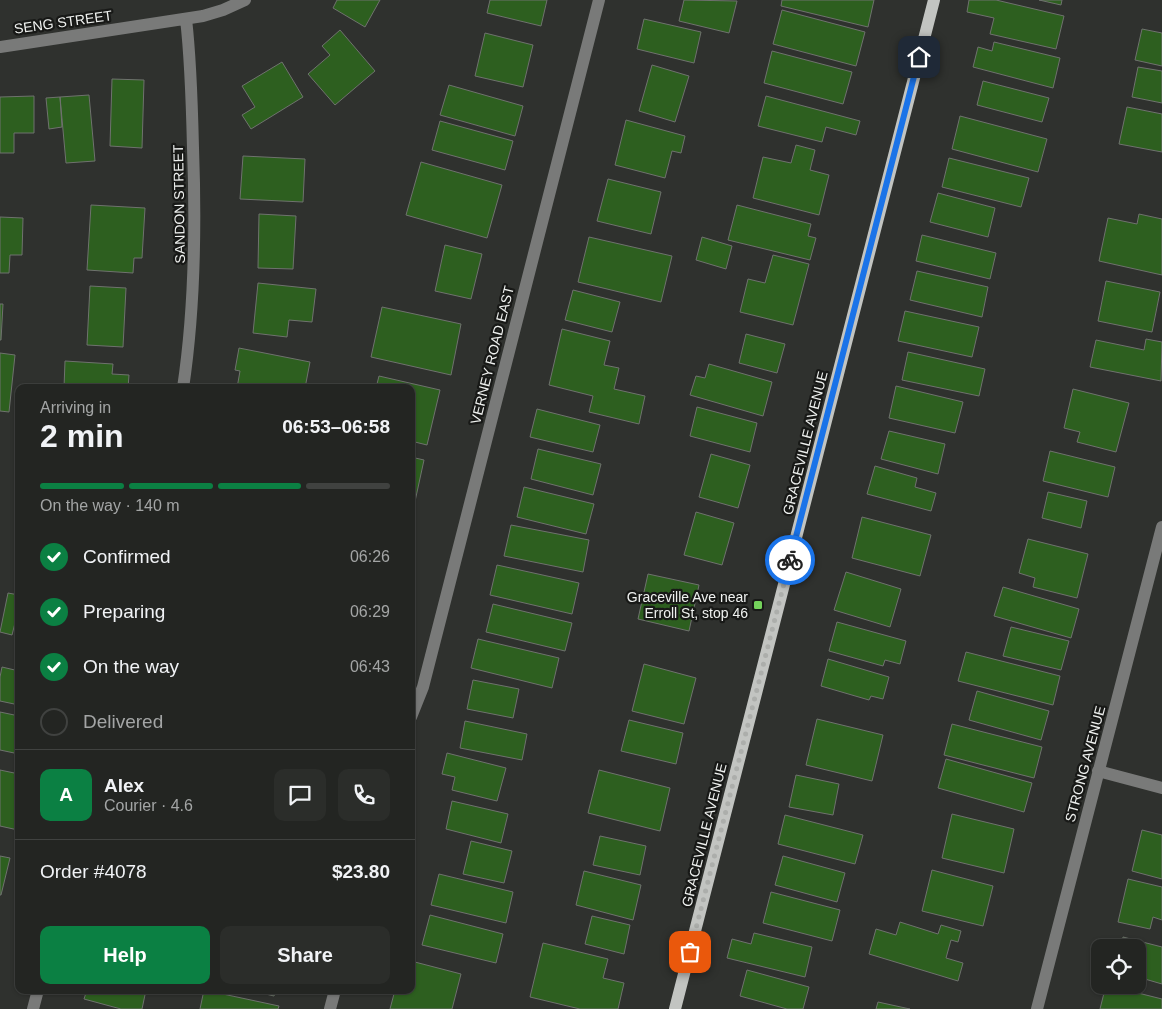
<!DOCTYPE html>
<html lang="en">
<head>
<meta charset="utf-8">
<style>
  :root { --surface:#232522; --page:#2b2d2a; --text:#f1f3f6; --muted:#a3a5a5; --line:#404240; --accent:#0b8043 }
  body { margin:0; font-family:Helvetica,sans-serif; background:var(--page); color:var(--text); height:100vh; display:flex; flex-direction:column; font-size:19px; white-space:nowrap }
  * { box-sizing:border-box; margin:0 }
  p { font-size:16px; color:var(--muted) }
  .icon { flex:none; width:28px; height:28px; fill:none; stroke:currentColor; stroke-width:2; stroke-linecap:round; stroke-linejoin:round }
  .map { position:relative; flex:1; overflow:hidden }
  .drawer { position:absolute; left:15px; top:384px; width:400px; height:610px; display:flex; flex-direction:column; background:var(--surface); border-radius:10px; box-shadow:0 1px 4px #0004,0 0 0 1px var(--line) }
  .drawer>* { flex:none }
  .tools { position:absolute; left:1091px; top:939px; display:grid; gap:10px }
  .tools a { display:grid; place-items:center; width:55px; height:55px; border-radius:10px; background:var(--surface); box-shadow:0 1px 4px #0004,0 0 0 1px var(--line); font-size:25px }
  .pin { position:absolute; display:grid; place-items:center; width:42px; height:42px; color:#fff; margin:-21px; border-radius:10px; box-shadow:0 2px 8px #0006 }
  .courier { position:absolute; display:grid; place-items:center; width:50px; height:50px; margin:-25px; border:4px solid #1a73e8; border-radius:50%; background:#fff; color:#222; box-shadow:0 1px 6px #0007 }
  .summary em { font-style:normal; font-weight:700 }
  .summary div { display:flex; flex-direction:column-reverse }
  .summary { display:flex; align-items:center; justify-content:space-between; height:85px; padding:0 25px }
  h1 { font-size:32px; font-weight:700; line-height:38px }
  .bar { display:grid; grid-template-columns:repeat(4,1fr); gap:8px 5px; align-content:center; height:60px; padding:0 25px }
  .bar i { height:6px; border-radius:4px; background:var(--line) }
  .bar .active { background:var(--accent) }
  .bar p { grid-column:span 4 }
  .line { display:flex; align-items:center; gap:12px; padding:0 25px; border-top:1px solid var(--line) }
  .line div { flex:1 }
  .round { display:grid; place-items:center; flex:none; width:52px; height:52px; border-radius:10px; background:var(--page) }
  ol { padding:0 25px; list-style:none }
  li { display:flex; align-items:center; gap:15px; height:55px }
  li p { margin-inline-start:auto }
  li .icon { padding:5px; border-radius:50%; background:var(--accent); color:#fff; stroke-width:4 }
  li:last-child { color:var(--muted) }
  li i { width:28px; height:28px; border:2px solid var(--line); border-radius:50% }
  .cta { display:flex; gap:10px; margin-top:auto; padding:10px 25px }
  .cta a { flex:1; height:58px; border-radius:10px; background:var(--accent); color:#fff; font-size:20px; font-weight:700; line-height:58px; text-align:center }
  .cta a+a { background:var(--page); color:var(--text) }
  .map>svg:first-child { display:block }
  .building { fill:#2d5f1f; stroke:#6f726e }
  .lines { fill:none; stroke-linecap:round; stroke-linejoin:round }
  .minor { stroke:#797a79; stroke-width:12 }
  .major { stroke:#c2c4c1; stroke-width:12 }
  .done { stroke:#acaeab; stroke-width:5; stroke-dasharray:0 9 }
  .route { stroke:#1a73e8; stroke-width:6 }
  .poi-dot { fill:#74d25b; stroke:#181917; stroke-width:2 }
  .labels { text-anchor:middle; stroke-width:4.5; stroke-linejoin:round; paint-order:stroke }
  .street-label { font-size:14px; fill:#eff1ef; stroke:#181917 }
  .poi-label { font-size:14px; fill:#eff1ef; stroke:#181917; text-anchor:end }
</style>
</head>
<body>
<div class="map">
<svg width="1162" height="1009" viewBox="0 0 1162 1009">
  <rect width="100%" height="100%" fill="#2f312e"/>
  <!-- building -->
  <path class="building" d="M337 0H380L365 27 333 8Z
    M490 0H547L541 26 487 13Z
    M684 0 737 1 729 33 679 21Z
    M782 0H874L868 27 781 6Z
    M969 0H996L1064 16 1056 49 990 34 994 18 967 12Z
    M1039 0H1062L1061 5Z
    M782 10 865 32 856 66 773 44Z
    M644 19 701 32 694 63 637 49Z
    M1142 29 1162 33V66L1135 60Z
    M340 30 375 71 335 105 308 74 330 55 322 46Z
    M485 33 533 45 523 87 475 76Z
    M994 42 1060 58 1053 88 973 67 978 47 992 51Z
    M772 51 852 72 843 104 764 83Z
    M282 62 303 97 251 129 242 115 255 107 242 86Z
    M652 65 689 76 675 122 639 111Z
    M1138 67 1162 71V103L1132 97Z
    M112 79 144 80 142 148 110 146Z
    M983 81 1049 98 1042 122 977 105Z
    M449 85 523 106 515 136 440 115Z
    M89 95 95 161 66 163 60 97Z
    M34 96V133H14V153H0V97Z
    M766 96 860 121 856 135 826 127 822 142 758 126Z
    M60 97 62 127 49 129 46 98Z
    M1127 107 1162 114V152L1119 144Z
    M960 116 1047 139 1038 172 952 149Z
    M626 120 685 136 681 153 672 151 665 178 615 165Z
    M440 121 513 141 505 170 432 150Z
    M796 145 815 150 810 170 829 175 819 215 753 198 763 157 791 163Z
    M243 156 305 159 303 202 240 199Z
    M949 158 1029 178 1021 207 942 187Z
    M421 162 502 185 487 238 406 215Z
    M608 179 661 192 651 234 597 221Z
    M938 193 995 208 988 237 930 222Z
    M91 205 145 208 142 258H134L133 273 87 270Z
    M737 205 811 224 808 236 816 238 810 260 728 240Z
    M259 214 296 216 293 269 258 268Z
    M1139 214 1162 219V275L1099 261 1108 218 1137 224Z
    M0 217 23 218 22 255H10L9 273H0Z
    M922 235 996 253 990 279 916 261Z
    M589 237 672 256 661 302 578 282Z
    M702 237 732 246 726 269 696 260Z
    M445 245 482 254 471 299 435 291Z
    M773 255 809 264 793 325 740 312 748 279 765 283Z
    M917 271 988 287 982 317 910 300Z
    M1106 281 1160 292 1152 332 1098 321Z
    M258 283 316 289 312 322 289 320 287 337 253 333Z
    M90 286 126 288 123 347 87 345Z
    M573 290 620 302 612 332 565 320Z
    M0 304H3L1 340H0Z
    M382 307 461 324 451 375 371 357Z
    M905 311 979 327 972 357 898 341Z
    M562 329 610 341 604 365 619 368 614 389 645 396 639 424 589 412 593 396 549 385Z
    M746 334 785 344 777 373 739 363Z
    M1146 339 1162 342 1161 381 1090 367 1096 340 1144 350Z
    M239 348 310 362 305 388H237L240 371 235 370Z
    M908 352 985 369 979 396 902 380Z
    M0 353 15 355 9 412 0 411Z
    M65 361 113 364 112 374 129 375 128 388H64Z
    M709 364 772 382 763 416 690 395 696 376 705 378Z
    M379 376 440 390 427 445 411 441V388H376Z
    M896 386 963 402 955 433 889 418Z
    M1073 389 1129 403 1116 452 1077 442 1080 432 1064 428Z
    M697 407 757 423 750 452 690 436Z
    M537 409 600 425 593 452 530 437Z
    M889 431 945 444 938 474 881 459Z
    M538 449 601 464 593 495 531 479Z
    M1050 451 1115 467 1108 497 1043 481Z
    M711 454 750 465 738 508 699 497Z
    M411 457 424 460 414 506H411Z
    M875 466 917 478 915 487 936 493 931 511 867 494Z
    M524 487 594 504 586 534 517 517Z
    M1048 492 1087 501 1081 528 1042 518Z
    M696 512 734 523 722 565 684 555Z
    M862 517 931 535 920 576 852 558Z
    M511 525 589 540 583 572 504 556Z
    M1028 539 1088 554 1077 598 1033 587 1035 578 1019 573Z
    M497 565 579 583 572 614 490 595Z
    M846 572 901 589 890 627 834 610Z
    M648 574 699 585 689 631 638 619Z
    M1003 587 1079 609 1071 638 994 616Z
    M8 593 19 595V619H16L12 635 0 632Z
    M493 604 572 623 565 651 486 632Z
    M837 622 906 641 900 664 885 660 883 666 829 651Z
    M1011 627 1069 641 1061 670 1003 656Z
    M478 639 559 658 552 688 471 668Z
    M966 652 1060 676 1053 705 958 681Z
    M828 659 889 677 883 699 871 696 869 700 821 686Z
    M644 664 696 678 684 724 632 711Z
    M2 667 19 671V705L0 701V677Z
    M473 680 519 689 513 718 467 709Z
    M977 691 1049 711 1041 740 969 720Z
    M0 712 19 716V754L0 750Z
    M817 719 883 735 872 781 806 765Z
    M629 720 683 733 676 764 621 751Z
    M465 721 527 734 522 760 460 748Z
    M952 724 1042 747 1034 778 944 755Z
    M447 753 506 768 497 801 452 790 455 777 442 774Z
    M946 759 1032 783 1024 812 938 788Z
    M0 770 19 774 18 830 0 826Z
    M599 770 670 788 660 831 588 813Z
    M796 775 839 784 833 815 789 807Z
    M452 801 508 814 501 843 446 829Z
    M952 814 1014 829 1004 873 942 858Z
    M785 815 863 835 855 864 778 844Z
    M1142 830 1162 835V879L1132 871Z
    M600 836 646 846 640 875 593 865Z
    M471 841 512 851 504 883 463 874Z
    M0 856 10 858 1 895H0Z
    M783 856 845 873 837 902 775 885Z
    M932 870 993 886 983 926 922 911Z
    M584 871 641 885 633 920 576 905Z
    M439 874 513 892 506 923 431 905Z
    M1128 879 1162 887V920L1153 917 1150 929 1118 922Z
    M771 892 840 910 832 941 763 923Z
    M430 915 503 934 496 963 422 945Z
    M592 916 630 925 624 954 585 944Z
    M900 922 938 934 941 925 961 931 958 942 951 940 946 958 963 963 958 981 869 954 876 929 896 935Z
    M754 933 812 947 805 977 727 958 732 939 751 944Z
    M1123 937 1162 947V984L1138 977V948H1121Z
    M543 943 608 959 603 978 624 983 618 1009H580L530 997Z
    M411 961 461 974 452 1009H390L395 990H411Z
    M747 970 809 987 803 1009H787L740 996Z
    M1106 985 1162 999V1009H1100Z
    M87 990H146L142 1009H121L84 999Z
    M204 990 279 1006 278 1009H200Z
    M249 990H276L274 996Z
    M878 1002 910 1009H876Z"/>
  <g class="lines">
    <!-- minor -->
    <path class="minor" d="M0 47 203 16 223 10 245 0
      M183 388C195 308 196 229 193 148 192 106 191 62 186 19
      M411 717 423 687 599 0
      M1098 771 1162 788
      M33 1009 38 990
      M330 1009 335 990
      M1037 1009 1162 527"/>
    <!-- major -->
    <path class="major" d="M675 1009 934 0"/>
  </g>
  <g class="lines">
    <!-- done -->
    <path class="done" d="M690 952 790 560"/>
    <!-- route -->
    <path class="route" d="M790 560 919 57"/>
  </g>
  <!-- markers -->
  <rect class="poi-dot" x="753" y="600" width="10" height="10" rx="2.5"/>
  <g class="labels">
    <!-- street labels -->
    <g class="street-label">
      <text transform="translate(63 22) rotate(-8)" y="5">SENG STREET</text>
      <text transform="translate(179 204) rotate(-91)" y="5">SANDON STREET</text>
      <text transform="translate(492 355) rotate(-76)" y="5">VERNEY ROAD EAST</text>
      <text transform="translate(805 443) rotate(-76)" y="5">GRACEVILLE AVENUE</text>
      <text transform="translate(1085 764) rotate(-75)" y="5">STRONG AVENUE</text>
      <text transform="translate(704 835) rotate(-76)" y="5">GRACEVILLE AVENUE</text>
    </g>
    <!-- poi labels -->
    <g class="poi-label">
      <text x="748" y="602">Graceville Ave near<tspan x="748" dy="16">Erroll St, stop 46</tspan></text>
    </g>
  </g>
</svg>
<div class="tools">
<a><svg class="icon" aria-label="locate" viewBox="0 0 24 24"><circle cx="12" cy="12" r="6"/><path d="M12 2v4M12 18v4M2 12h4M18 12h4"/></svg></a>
</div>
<div class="pin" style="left:690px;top:952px;background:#ea580c"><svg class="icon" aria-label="bag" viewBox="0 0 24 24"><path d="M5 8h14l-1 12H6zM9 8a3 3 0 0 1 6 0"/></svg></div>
<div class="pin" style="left:919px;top:57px;background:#1f2937"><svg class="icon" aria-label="home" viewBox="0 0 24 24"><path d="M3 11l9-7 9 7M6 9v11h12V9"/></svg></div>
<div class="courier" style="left:790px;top:560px"><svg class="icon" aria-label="bike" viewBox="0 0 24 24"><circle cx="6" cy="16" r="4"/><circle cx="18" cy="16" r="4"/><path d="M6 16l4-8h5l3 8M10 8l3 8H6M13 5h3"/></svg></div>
<section class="drawer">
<div class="summary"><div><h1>2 min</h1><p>Arriving in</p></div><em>06:53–06:58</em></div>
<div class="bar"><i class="active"></i><i class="active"></i><i class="active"></i><i></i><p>On the way · 140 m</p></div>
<ol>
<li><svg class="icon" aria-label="check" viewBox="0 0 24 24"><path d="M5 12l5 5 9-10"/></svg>Confirmed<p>06:26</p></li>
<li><svg class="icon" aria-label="check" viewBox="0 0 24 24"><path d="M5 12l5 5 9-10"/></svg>Preparing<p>06:29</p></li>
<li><svg class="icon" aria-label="check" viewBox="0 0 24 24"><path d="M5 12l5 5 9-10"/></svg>On the way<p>06:43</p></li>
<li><i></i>Delivered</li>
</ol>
<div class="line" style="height:90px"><b class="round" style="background:var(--accent);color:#fff">A</b><div><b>Alex</b><p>Courier · 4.6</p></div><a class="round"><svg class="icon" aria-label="chat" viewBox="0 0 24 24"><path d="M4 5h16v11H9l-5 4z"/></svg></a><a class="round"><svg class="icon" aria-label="phone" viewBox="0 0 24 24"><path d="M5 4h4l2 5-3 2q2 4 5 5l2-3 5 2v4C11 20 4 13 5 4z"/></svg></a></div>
<div class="line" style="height:65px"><div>Order #4078</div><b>$23.80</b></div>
<div class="cta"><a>Help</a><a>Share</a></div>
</section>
</div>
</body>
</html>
